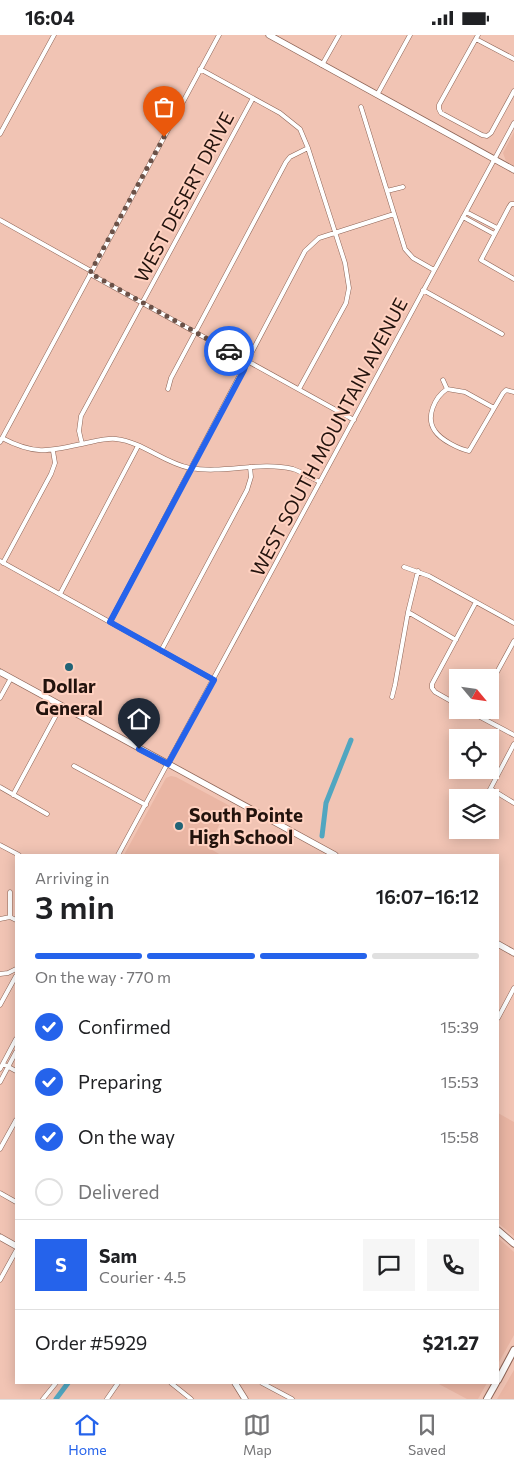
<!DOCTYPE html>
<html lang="en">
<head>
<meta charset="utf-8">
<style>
  :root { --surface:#fff; --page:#f6f6f6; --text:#202124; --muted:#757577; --line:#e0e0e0; --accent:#2563eb }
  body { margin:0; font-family:Commissioner,sans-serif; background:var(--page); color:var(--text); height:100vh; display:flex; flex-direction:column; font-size:19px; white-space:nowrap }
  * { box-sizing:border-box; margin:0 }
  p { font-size:16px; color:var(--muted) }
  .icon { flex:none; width:28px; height:28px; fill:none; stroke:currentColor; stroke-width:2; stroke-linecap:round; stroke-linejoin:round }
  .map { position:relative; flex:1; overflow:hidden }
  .sheet { position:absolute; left:15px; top:819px; width:484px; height:530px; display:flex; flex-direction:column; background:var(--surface); border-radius:0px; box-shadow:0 2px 12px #0003 }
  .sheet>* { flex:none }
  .needle { width:32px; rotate:119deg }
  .fabs { position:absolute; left:449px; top:634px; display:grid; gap:10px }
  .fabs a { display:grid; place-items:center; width:50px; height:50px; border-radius:0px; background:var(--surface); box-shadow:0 2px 12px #0003; font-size:25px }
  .pin { position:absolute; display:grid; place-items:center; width:42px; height:42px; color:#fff; margin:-51px -21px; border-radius:50% 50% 50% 0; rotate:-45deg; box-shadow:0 0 5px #0007 }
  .pin .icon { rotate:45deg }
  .courier { position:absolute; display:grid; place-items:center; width:50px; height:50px; margin:-25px; border:4px solid #2563eb; border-radius:50%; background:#fff; color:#222; box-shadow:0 1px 6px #0007 }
  .overview em { font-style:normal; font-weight:600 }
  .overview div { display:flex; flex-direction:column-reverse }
  .overview { display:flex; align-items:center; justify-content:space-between; height:85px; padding:0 20px }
  h1 { font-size:32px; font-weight:600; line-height:38px }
  .bar { display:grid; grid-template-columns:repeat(4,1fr); gap:8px 5px; align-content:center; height:60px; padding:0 20px }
  .bar i { height:6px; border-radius:4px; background:var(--line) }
  .bar .current { background:var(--accent) }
  .bar p { grid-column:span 4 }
  .line { display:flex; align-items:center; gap:12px; padding:0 20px; border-top:1px solid var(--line) }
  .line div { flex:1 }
  .round { display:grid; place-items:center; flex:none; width:52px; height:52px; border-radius:0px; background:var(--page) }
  ol { padding:0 20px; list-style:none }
  li { display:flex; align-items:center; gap:15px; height:55px }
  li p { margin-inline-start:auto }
  li .icon { padding:5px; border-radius:50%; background:var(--accent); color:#fff; stroke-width:4 }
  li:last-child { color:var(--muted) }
  li i { width:28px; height:28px; border:2px solid var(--line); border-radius:50% }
  .status { display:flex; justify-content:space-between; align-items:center; height:35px; padding:0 25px; background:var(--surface); direction:ltr }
  .status svg { height:14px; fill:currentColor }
  .tabs { display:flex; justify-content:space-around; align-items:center; height:70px; border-top:1px solid var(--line); background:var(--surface); font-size:14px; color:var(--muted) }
  .tabs a { display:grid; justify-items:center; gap:2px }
  .tabs .current { color:var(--accent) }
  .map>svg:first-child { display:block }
  .built { fill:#eab6a4 }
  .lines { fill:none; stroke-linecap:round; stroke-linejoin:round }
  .canal { stroke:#51a6c0; stroke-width:5 }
  .street-casing { stroke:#8e6557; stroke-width:5 }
  .secondary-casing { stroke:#8e6557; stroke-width:7 }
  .primary-casing { stroke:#8e6557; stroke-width:8 }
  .street { stroke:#fff; stroke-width:4 }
  .secondary { stroke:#fff; stroke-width:5.5 }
  .primary { stroke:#fff; stroke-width:6 }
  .done { stroke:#6b5147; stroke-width:5; stroke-dasharray:0 9 }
  .route { stroke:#2563eb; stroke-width:6 }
  .poi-dot { fill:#216376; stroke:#ffd1c0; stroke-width:2 }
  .labels { text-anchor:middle; stroke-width:4; stroke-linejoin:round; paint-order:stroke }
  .street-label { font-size:19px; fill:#23130d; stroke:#ffd1c0 }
  .poi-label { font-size:19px; font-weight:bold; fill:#23130d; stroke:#ffd1c0 }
</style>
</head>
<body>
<div class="status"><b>16:04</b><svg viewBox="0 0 49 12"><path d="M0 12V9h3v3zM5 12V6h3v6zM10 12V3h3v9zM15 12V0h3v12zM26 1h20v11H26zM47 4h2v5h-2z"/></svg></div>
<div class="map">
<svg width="514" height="1364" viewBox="0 0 514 1364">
  <rect width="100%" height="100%" fill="#f1c4b4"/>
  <!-- built -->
  <path class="built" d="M514 97V131L506 126 503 118Z
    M171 741 176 742 230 771 207 812 221 820H124L166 743Z
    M498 1078 514 1087V1201L498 1188Z
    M498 1203 514 1217V1300L498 1329Z
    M514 1335V1364H497L503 1354Z
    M437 1348H487L478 1364H467Z"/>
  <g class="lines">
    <!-- canal -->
    <path class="canal" d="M322 801 326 768 351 705
      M56 1364 68 1348"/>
    <defs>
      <path id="street" d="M478 0 439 70V74L441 78 482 100 487 101 491 98 514 56
        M476 4 514 24
        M322 30 339 0
        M200 34 280 78 300 94 308 113 345 228 349 253 346 268 299 354
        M377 60 410 0
        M361 72 405 214 413 223 434 235
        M0 99 54 0
        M387 156 403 152
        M514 169H511L509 172 481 225 514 244
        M466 177 497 193
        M463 182 494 199
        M0 185 91 236
        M90 239 354 385
        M423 255 502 299
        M443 345 447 354
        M168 354 171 343 286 127 290 122 308 113
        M447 354C435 362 425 382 435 396 441 405 459 414 469 416L503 358 506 355 514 357
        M447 354 465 357 494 373
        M2 403C36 421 50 416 86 408 96 406 106 403 116 404 143 407 164 428 190 433 224 439 259 426 293 434 302 437 311 443 320 447
        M0 407 219 0
        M82 409 79 396 81 381 253 63
        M0 526 214 645
        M3 528 51 439 55 428 53 416
        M404 532 429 541 514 588
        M60 559 138 411
        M408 577 456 605
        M110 587 305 216 319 203 394 179
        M161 616 247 455 251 442 250 432
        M490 650 514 606
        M392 662 395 650 408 577 418 536
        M0 663 11 643
        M458 670 435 657 432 653V649L476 567
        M467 675 514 700
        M74 731 146 770
        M0 752 47 779
        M491 754 514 768
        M13 760 61 671
        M486 762 514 709
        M0 810 19 820
        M118 820 514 88
        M10 857V882
        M0 884 10 882 16 885
        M0 939 8 938 16 934
        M0 970 16 941
        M498 983 514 953
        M3 1029 16 1036
        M0 1034 16 1004
        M0 1047 16 1017
        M0 1114 16 1085
        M0 1158 16 1167
        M0 1245 16 1216
        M171 1348 191 1364
        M262 1348 292 1364
        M43 1364 56 1348
        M107 1364 118 1348"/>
      <path id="secondary" d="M269 0 514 135
        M0 637 335 820
        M498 909 514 918
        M498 1195 514 1209
        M0 1202 16 1211
        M235 1348 245 1364"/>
      <path id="primary" d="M498 1345 514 1315
        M487 1364 496 1348"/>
    </defs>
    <!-- street casing -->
    <use href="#street" class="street-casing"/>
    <!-- secondary casing -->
    <use href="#secondary" class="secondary-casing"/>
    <!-- primary casing -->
    <use href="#primary" class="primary-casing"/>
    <!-- street -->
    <use href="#street" class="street"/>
    <!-- secondary -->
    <use href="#secondary" class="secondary"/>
    <!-- primary -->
    <use href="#primary" class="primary"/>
  </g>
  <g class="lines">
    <!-- done -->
    <path class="done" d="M164 102 90 238 229 316"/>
    <!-- route -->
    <path class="route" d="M139 714 168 729 214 645 110 587 244 335 247 326 229 316"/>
  </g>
  <!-- markers -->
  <g class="poi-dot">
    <circle cx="69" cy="632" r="5"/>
    <circle cx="179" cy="791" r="5"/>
  </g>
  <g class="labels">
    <!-- street labels -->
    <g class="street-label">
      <text transform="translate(184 162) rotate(-62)" y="7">WEST DESERT DRIVE</text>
      <text transform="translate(329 402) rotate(-62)" y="7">WEST SOUTH MOUNTAIN AVENUE</text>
    </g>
    <!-- poi labels -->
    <g class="poi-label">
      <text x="69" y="658">Dollar<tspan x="69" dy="22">General</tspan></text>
      <text x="189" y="787" text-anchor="start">South Pointe<tspan x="189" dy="22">High School</tspan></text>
    </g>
  </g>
</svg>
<div class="fabs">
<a><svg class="needle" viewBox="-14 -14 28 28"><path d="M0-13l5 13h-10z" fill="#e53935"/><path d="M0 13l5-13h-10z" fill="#757577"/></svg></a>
<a><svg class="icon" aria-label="locate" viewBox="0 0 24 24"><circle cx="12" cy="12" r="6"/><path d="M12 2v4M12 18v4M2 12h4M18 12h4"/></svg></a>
<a><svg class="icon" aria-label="layers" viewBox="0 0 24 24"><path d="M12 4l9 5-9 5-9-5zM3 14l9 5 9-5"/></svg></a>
</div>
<div class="pin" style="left:164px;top:102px;background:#ea580c"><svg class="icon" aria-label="bag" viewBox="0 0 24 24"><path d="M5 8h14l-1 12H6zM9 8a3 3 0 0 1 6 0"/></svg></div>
<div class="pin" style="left:139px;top:714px;background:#1f2937"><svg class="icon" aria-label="home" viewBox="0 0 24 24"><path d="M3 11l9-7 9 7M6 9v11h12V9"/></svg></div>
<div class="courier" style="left:229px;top:316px"><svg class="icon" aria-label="car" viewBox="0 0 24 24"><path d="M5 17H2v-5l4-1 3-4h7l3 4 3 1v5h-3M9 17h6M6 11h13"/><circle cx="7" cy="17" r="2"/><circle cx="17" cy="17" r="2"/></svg></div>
<section class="sheet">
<div class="overview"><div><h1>3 min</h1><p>Arriving in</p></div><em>16:07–16:12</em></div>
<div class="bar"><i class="current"></i><i class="current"></i><i class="current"></i><i></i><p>On the way · 770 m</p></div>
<ol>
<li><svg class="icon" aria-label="check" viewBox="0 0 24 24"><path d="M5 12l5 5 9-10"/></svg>Confirmed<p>15:39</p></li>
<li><svg class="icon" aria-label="check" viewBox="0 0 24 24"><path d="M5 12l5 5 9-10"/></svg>Preparing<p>15:53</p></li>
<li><svg class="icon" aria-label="check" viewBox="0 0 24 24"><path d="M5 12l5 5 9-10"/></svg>On the way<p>15:58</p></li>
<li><i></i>Delivered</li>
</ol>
<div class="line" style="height:90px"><b class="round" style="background:var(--accent);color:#fff">S</b><div><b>Sam</b><p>Courier · 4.5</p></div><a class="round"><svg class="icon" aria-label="chat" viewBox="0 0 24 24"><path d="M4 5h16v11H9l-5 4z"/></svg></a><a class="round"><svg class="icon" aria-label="phone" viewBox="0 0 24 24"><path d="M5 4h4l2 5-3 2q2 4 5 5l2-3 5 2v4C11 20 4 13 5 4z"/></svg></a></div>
<div class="line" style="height:65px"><div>Order #5929</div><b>$21.27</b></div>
</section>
</div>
<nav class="tabs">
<a class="current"><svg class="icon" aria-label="home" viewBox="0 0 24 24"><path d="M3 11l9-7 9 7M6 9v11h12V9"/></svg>Home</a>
<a><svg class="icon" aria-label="map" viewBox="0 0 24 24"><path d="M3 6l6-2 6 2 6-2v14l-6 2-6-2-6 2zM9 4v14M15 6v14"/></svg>Map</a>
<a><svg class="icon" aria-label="saved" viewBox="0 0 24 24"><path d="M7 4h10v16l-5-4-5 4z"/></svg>Saved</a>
</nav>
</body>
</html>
